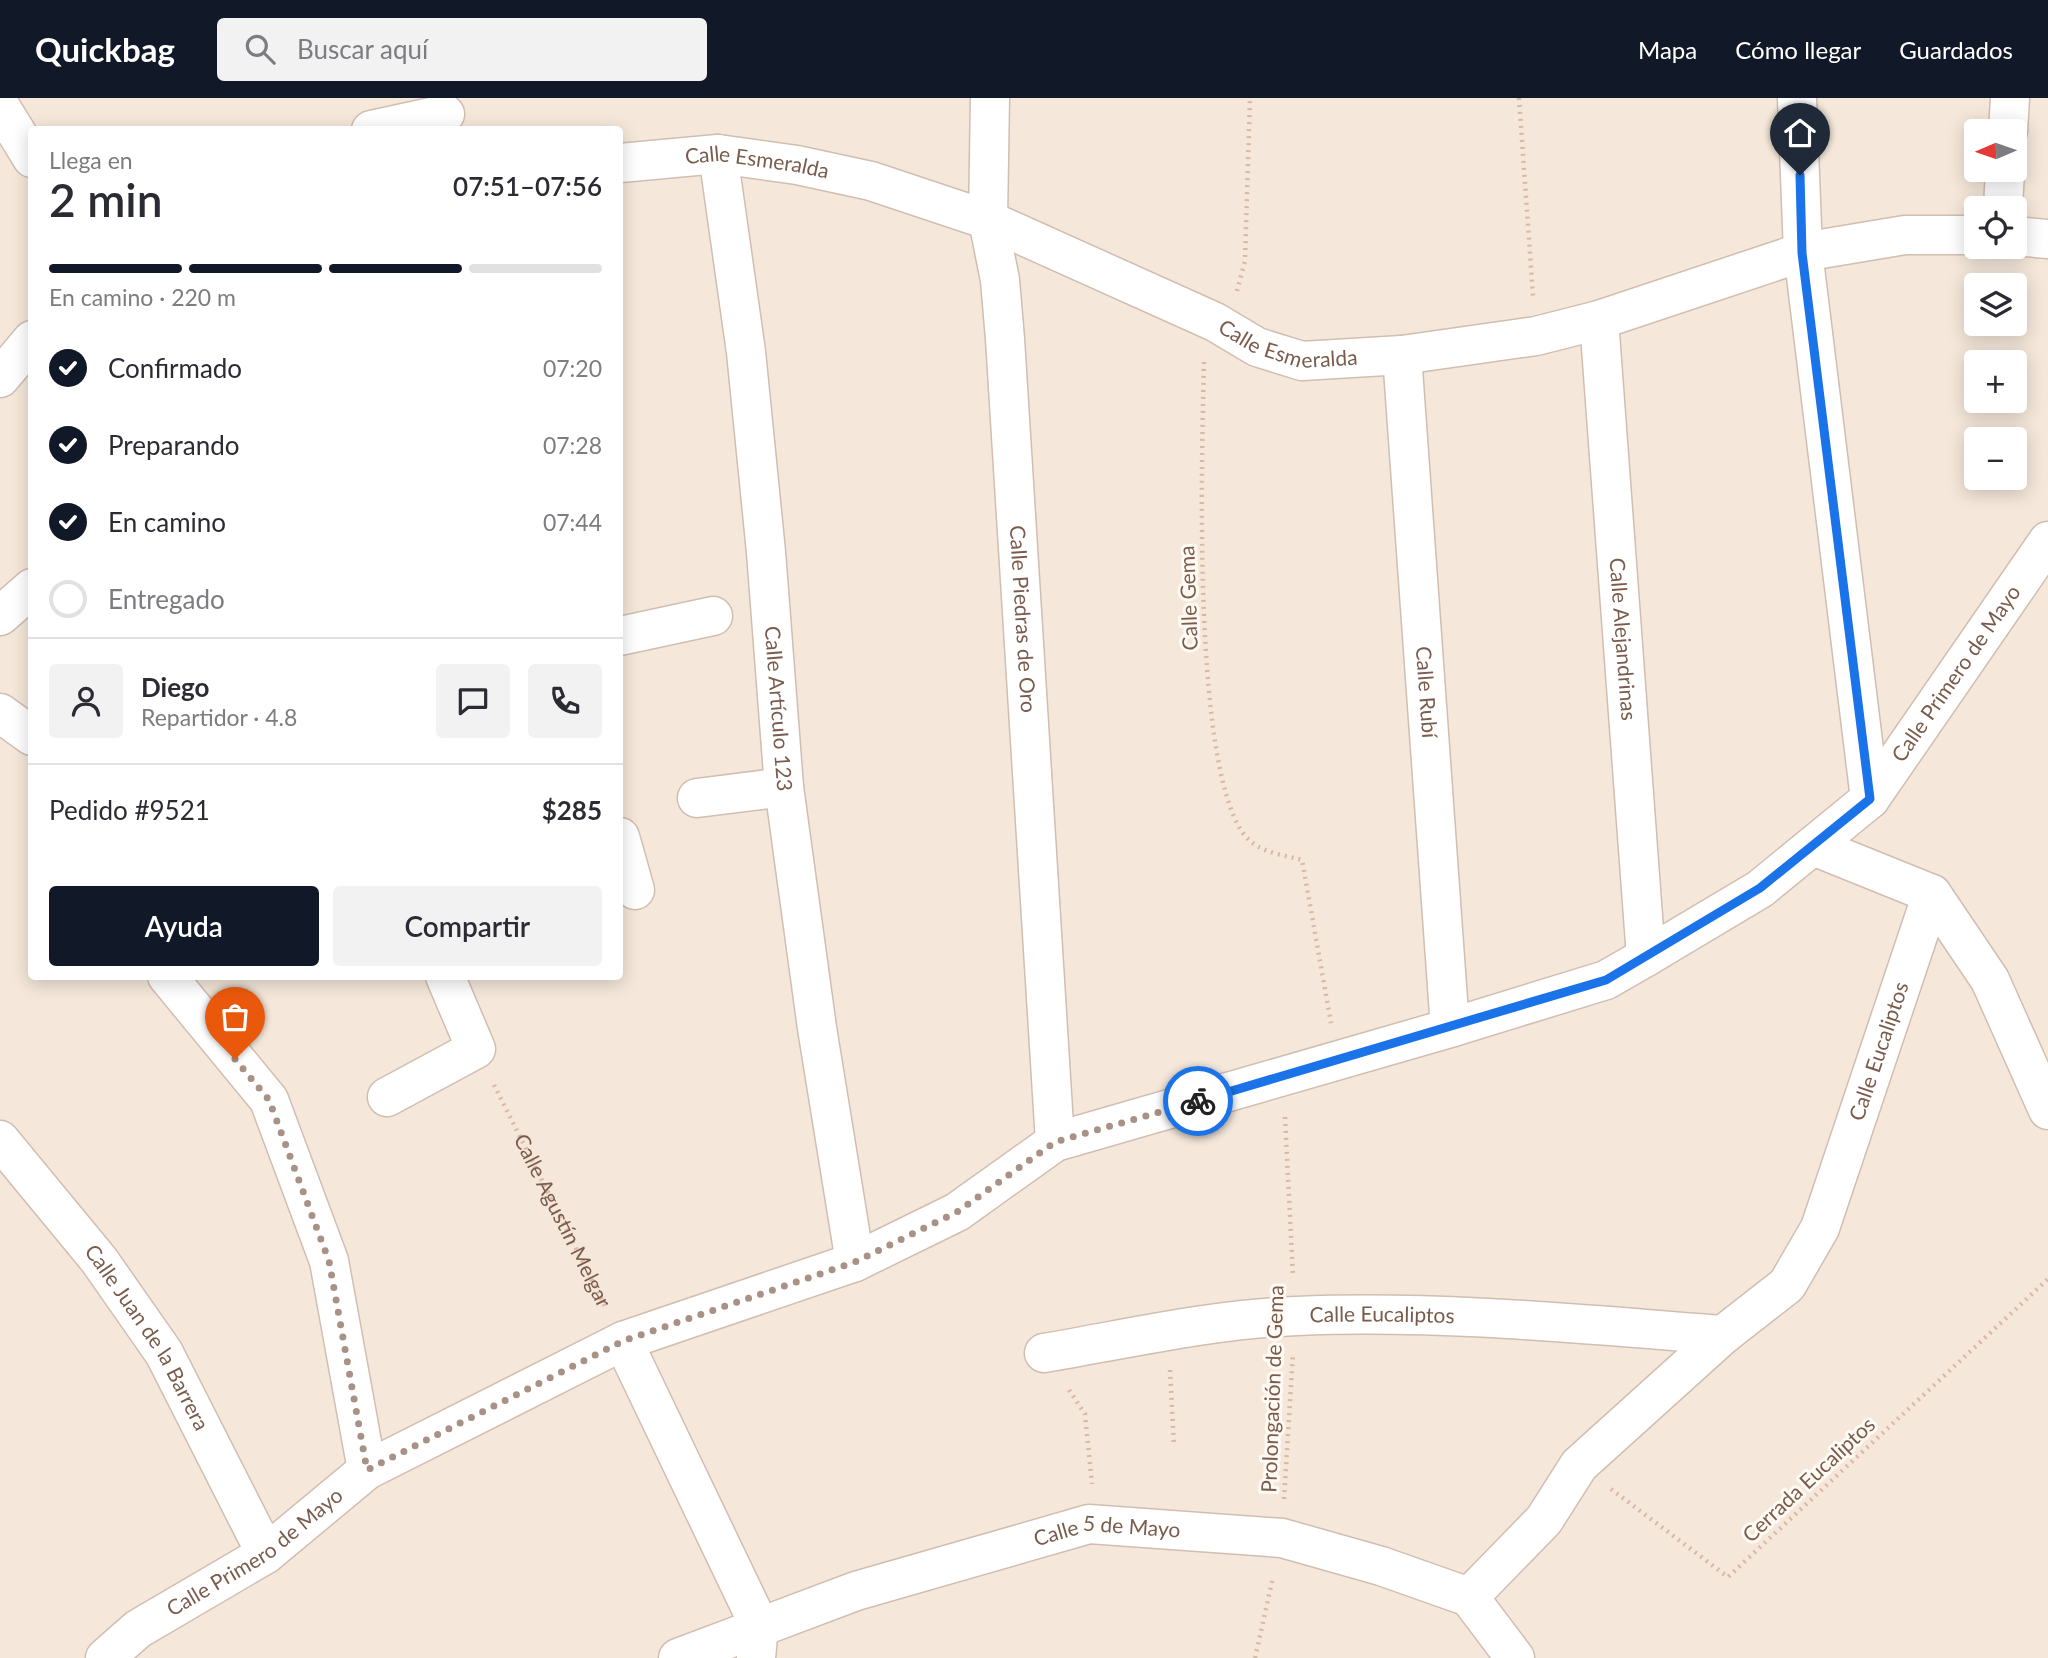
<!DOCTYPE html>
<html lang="es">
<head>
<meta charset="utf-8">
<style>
  :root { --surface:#fff; --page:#f2f2f3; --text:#2b2b33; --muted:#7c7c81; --line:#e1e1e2; --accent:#111827 }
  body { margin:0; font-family:Lato,sans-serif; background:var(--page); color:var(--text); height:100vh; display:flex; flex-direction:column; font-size:26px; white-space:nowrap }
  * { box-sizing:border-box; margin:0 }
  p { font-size:23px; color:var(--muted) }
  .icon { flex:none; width:38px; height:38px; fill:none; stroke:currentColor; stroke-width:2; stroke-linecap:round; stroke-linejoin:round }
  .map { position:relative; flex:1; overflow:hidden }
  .drawer { position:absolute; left:28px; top:28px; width:595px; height:854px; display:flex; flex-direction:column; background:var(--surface); border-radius:7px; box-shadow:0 4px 18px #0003 }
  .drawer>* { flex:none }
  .needle { width:46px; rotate:268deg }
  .tools { position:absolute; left:1964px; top:21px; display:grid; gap:14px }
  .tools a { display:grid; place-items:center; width:63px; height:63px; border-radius:7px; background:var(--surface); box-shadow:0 4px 18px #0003; font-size:35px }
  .pin { position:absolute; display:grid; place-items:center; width:60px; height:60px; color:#fff; margin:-72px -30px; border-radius:50% 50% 50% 0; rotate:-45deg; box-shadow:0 0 7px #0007 }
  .pin .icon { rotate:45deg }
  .courier { position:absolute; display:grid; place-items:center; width:70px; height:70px; margin:-35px; border:5px solid #1a73e8; border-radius:50%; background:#fff; color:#222; box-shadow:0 2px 9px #0007 }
  .summary em { font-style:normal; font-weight:600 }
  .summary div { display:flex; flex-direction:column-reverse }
  .summary { display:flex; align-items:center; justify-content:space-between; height:119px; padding:0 21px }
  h1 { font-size:46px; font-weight:600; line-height:52px }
  .bar { display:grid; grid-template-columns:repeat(4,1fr); gap:10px 7px; align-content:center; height:84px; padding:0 21px }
  .bar i { height:9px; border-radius:5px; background:var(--line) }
  .bar .selected { background:var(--accent) }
  .bar p { grid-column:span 4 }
  .line { display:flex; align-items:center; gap:18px; padding:0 21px; border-top:2px solid var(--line) }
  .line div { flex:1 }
  .round { display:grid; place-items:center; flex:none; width:74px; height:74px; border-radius:7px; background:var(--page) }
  ol { padding:0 21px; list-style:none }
  li { display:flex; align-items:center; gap:21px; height:77px }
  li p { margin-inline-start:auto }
  li .icon { padding:7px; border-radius:50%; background:var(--accent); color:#fff; stroke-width:4 }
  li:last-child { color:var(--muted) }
  li i { width:38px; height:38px; border:4px solid var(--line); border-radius:50% }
  .primary-button { display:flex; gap:14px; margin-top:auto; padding:14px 21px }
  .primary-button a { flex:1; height:80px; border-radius:7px; background:var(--accent); color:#fff; font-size:28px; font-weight:600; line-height:80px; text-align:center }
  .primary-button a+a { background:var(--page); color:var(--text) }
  header { display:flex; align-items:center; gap:42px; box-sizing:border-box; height:98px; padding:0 35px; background:var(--accent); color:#fff }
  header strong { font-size:33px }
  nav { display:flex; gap:38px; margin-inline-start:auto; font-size:24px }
  .search { width:490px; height:63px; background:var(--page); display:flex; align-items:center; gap:18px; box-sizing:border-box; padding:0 24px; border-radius:7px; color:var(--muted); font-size:26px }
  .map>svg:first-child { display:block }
  .residential { fill:#f5e8da; fill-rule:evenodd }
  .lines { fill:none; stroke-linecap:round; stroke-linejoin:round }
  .minor-casing { stroke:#d1beb0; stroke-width:41 }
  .path { stroke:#d9b8a5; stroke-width:4.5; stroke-dasharray:2 5; stroke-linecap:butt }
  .minor { stroke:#fff; stroke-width:38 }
  .done { stroke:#a89285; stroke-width:7; stroke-dasharray:0 12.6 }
  .route { stroke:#1a73e8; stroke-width:9 }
  .labels { text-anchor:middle; stroke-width:6; stroke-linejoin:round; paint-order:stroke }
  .street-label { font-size:21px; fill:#7a5c4d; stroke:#fffaf3 }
</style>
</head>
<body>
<header>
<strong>Quickbag</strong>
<div class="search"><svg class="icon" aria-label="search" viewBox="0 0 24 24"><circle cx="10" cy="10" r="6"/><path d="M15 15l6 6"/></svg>Buscar aquí</div>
<nav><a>Mapa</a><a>Cómo llegar</a><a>Guardados</a></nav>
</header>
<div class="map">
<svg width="2048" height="1560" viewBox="0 0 2048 1560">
  <rect width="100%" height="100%" fill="#fdf6ec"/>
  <!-- residential -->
  <path class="residential" d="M0 0H2048V1560H0ZM32 32H620V878H32ZM1976 33H2014V72H1976ZM1976 110H2014V149H1976ZM1976 187H2014V226H1976ZM1976 264H2014V303H1976ZM1976 341H2014V380H1976Z"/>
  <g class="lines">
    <defs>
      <g id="minor">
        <path id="s2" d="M990 0 988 122 1000 182 1005 241 1055 1044"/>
        <path d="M1797 0 1803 154 1870 701"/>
        <path d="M0 8 32 60"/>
        <path d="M371 32 445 16"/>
        <path d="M2008 33 2010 0"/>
        <path id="s3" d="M718 56 746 254 766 454 784 689 817 930 855 1164"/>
        <path id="s4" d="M620 65 718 56 797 67 871 83 988 122 1215 224 1257 249 1302 263 1402 257 1536 238 1599 222 1803 154 1905 137H1976"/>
        <path d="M2003 110 2005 72"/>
        <path d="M2014 138 2048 141"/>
        <path id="s5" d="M1599 222 1646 859"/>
        <path id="s6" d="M1402 257 1450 930"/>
        <path d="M0 280 32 242"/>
        <path d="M0 518 32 490"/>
        <path d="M620 538 713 518"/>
        <path d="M0 615 32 638"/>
        <path d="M697 700 784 689"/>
        <path d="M620 739 635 792"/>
        <path d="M1813 748 1932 796 1990 882 2048 1012"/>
        <path d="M167 878 269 1002 329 1163 367 1372"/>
        <path d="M387 999 476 951 445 878"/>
        <path id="s7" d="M0 1042 99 1162 164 1255 266 1456"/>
        <path d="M623 1243 759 1527 756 1560"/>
        <path id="s8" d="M1044 1255C1127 1241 1212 1221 1297 1218 1439 1212 1581 1226 1723 1237"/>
        <path id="s9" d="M1469 1499 1544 1422 1579 1367 1723 1237 1787 1187 1820 1130 1932 796"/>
        <path id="s10" d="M105 1560 138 1531 266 1456 367 1372 623 1243 855 1164 957 1114 1055 1044 1450 930 1606 882 1646 859 1760 791 1870 701 2048 443"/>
        <path id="s11" d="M678 1560 856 1493 1089 1426 1282 1440 1381 1468 1469 1499 1515 1560"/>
      </g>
    </defs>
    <!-- minor casing -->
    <use href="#minor" class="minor-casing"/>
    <!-- path -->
    <g class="path">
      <path d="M1519 0 1533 198"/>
      <path d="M1237 193 1245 163 1250 0"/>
      <path d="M1204 264C1202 352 1191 683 1248 741 1262 755 1284 757 1302 762L1331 925"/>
      <path id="s1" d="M494 987 605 1208"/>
      <path d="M1285 1019 1293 1178"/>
      <path d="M1170 1272 1174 1348"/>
      <path d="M1069 1292 1085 1316 1092 1386"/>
      <path d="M1611 1391 1728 1479 2048 1181"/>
      <path d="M1284 1401 1293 1256"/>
      <path d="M1255 1560 1273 1479"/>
    </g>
    <!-- minor -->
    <use href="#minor" class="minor"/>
  </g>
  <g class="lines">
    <!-- done -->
    <path class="done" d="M235 961 269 1002 329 1163 367 1372 623 1243 855 1164 957 1114 1055 1044 1198 1003"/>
    <!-- route -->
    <path class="route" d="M1198 1003 1606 882 1760 790 1870 701 1802 155 1800 77"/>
  </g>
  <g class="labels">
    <!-- street labels -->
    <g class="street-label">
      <text dy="7" stroke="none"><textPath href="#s4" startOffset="138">Calle Esmeralda</textPath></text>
      <text dy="7" stroke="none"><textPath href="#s4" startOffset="705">Calle Esmeralda</textPath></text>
      <text transform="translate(1189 500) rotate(-92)" y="7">Calle Gema</text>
      <text dy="7" stroke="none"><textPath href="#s2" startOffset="523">Calle Piedras de Oro</textPath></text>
      <text dy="7" stroke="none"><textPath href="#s5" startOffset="320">Calle Alejandrinas</textPath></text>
      <text dy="7" stroke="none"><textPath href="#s10" startOffset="2137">Calle Primero de Mayo</textPath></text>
      <text dy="7" stroke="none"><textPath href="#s6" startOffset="338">Calle Rubí</textPath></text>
      <text dy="7" stroke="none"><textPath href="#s3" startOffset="558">Calle Artículo 123</textPath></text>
      <text dy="7" stroke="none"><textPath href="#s9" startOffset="700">Calle Eucaliptos</textPath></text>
      <text dy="7" stroke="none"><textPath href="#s1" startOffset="152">Calle Agustín Melgar</textPath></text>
      <text dy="7" stroke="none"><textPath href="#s8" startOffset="341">Calle Eucaliptos</textPath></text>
      <text dy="7" stroke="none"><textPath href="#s7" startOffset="247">Calle Juan de la Barrera</textPath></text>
      <text transform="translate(1273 1291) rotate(-88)" y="7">Prolongación de Gema</text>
      <text transform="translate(1809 1382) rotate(-43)" y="7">Cerrada Eucaliptos</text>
      <text dy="7" stroke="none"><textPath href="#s11" startOffset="450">Calle 5 de Mayo</textPath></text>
      <text dy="7" stroke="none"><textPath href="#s10" startOffset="184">Calle Primero de Mayo</textPath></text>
    </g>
  </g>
</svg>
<div class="tools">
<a><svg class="needle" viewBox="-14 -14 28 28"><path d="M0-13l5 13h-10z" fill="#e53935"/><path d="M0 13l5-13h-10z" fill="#7c7c81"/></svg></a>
<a><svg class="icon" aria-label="locate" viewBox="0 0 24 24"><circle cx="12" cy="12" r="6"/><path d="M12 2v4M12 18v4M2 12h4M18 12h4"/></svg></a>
<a><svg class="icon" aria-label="layers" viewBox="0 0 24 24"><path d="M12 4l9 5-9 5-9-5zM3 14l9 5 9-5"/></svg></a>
<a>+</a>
<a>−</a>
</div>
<div class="pin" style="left:235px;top:961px;background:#ea580c"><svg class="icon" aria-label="bag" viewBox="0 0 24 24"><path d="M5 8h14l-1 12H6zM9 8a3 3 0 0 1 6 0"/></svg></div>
<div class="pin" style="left:1800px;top:77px;background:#1f2937"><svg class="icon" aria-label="home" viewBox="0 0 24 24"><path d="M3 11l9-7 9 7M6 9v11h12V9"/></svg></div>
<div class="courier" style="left:1198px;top:1003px"><svg class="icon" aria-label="bike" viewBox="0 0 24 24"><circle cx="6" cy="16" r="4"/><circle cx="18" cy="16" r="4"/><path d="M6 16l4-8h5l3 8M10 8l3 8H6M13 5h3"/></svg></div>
<section class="drawer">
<div class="summary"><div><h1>2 min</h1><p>Llega en</p></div><em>07:51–07:56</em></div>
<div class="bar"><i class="selected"></i><i class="selected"></i><i class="selected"></i><i></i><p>En camino · 220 m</p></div>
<ol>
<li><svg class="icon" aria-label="check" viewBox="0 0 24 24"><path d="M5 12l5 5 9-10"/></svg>Confirmado<p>07:20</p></li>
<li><svg class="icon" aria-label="check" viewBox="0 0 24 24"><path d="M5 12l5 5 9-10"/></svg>Preparando<p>07:28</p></li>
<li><svg class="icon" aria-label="check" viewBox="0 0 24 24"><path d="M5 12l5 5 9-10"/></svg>En camino<p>07:44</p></li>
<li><i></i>Entregado</li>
</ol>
<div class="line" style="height:126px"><a class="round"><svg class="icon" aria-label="person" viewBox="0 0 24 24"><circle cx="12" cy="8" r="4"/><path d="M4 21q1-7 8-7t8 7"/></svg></a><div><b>Diego</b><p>Repartidor · 4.8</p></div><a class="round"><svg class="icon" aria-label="chat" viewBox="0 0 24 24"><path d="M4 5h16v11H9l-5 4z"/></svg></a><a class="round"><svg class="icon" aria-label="phone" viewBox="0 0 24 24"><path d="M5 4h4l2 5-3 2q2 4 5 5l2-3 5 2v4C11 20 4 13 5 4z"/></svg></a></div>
<div class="line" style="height:91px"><div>Pedido #9521</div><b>$285</b></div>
<div class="primary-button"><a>Ayuda</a><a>Compartir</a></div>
</section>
</div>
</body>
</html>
